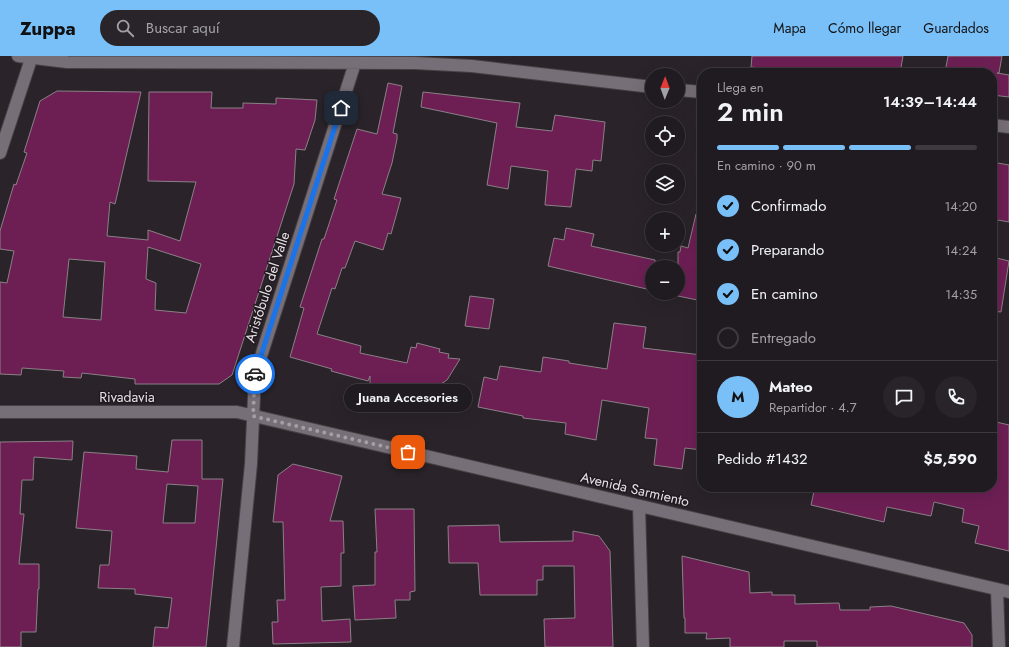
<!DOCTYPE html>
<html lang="es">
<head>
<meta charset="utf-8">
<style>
  :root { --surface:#201b20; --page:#282429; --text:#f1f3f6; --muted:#a2a1a5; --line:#3d393e; --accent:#79bff8 }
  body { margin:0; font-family:Jost,sans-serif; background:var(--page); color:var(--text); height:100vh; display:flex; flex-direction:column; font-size:15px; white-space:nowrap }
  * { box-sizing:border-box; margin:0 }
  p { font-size:13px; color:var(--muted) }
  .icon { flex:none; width:22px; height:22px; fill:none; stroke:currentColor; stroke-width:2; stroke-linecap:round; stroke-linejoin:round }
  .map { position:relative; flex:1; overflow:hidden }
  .details { position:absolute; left:697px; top:12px; width:300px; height:424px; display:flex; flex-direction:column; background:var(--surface); border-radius:16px; box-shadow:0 4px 16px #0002,0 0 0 1px var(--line) }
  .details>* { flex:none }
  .needle { width:26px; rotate:1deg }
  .controls { position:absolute; left:645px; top:12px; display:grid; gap:8px }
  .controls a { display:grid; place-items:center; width:40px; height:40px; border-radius:50%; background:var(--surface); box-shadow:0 4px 16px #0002,0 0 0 1px var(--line); font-size:20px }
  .pin { position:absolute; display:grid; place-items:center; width:34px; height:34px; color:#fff; margin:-17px; border-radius:8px; box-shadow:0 2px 6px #0006 }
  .courier { position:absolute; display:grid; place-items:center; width:40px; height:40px; margin:-20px; border:3px solid #1a73e8; border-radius:50%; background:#fff; color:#222; box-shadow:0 1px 5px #0007 }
  .bubble { position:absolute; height:28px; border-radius:14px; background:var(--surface); box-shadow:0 4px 16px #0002,0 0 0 1px var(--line); font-size:13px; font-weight:600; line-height:28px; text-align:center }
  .summary em { font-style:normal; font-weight:600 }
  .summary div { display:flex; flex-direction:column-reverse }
  .summary { display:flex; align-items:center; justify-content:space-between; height:68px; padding:0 20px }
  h1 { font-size:26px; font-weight:600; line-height:30px }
  .bar { display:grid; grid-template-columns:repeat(4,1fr); gap:6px 4px; align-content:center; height:48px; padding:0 20px }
  .bar i { height:5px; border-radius:3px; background:var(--line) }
  .bar .current { background:var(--accent) }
  .bar p { grid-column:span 4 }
  .line { display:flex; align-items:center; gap:10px; padding:0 20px; border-top:1px solid var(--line) }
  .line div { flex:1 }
  .round { display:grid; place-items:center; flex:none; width:42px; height:42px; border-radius:21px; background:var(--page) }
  ol { padding:0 20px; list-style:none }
  li { display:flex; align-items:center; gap:12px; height:44px }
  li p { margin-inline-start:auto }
  li .icon { padding:4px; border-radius:50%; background:var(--accent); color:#111; stroke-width:4 }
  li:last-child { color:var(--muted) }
  li i { width:22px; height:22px; border:2px solid var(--line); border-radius:50% }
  header { display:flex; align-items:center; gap:24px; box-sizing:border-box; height:56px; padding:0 20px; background:var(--accent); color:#111 }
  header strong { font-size:19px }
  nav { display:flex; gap:22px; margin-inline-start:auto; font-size:14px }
  .search { width:280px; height:36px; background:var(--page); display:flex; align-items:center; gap:10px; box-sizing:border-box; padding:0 14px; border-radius:22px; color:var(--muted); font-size:15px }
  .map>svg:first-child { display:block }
  .building { fill:#6d1f54; stroke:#8a8086; fill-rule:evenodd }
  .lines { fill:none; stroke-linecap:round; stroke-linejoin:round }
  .minor-casing { stroke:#464045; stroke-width:14 }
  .minor { stroke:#776f77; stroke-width:12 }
  .done { stroke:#a49fa4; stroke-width:4; stroke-dasharray:0 7.2 }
  .route { stroke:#1a73e8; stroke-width:5 }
  .labels { text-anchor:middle; stroke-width:3; stroke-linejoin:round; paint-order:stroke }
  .street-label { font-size:14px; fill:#e6e1e5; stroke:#211a21 }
</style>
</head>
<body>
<header>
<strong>Zuppa</strong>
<div class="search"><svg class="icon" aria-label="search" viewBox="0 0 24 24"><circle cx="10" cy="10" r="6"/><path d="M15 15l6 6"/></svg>Buscar aquí</div>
<nav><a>Mapa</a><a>Cómo llegar</a><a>Guardados</a></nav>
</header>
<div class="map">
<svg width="1009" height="591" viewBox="0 0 1009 591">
  <rect width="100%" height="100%" fill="#2a242a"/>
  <!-- building -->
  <path class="building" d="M752 0H903L900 17H805L751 11Z
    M948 0H1002L999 17H997L1009 19V41L992 39V17H945Z
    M388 27 402 30 393 77 397 78V83L392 107 382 138 401 142 391 178 388 177 383 194 355 185 345 212H342L335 233 332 232 317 278 361 290 360 297 407 307 411 291 416 292 417 287 440 293 439 296 449 298 448 302 460 303 447 324 432 334 431 343 370 331V320L368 325 331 315 332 313 290 301 304 252 300 251 322 183H324L337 144 334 143 357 73 377 78Z
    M57 35 141 36 115 148 110 146 107 180 148 184V174L180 185 196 126 148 125 149 36H212L211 52H243V47L276 48V42L317 44 315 64 305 94 296 93 294 128 232 319 219 328H135V323L82 317 81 322 63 321 64 315 22 312 21 319 0 318V226L7 227 14 195 0 193V175L14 128 16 129 27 97 24 96 40 45ZM148 191 201 208 186 257 155 254 156 227 146 223ZM69 203 105 206 101 264 63 261Z
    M423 36 520 47 516 71 552 75 555 59 605 66 601 105 593 104 592 115 576 113 571 151 545 149 548 115 511 110 508 133 487 129 497 67 421 51Z
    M992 106 1009 109V166L992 163Z
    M696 158 702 159V245L678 240V196H680L681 190 688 192Z
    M566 172 594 178 591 190 655 204V211H652L651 234 548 210 554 182 564 184Z
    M992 201 1009 205 1001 256 992 255Z
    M470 240 494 243 489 273 465 270Z
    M614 267 646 271 643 292 702 299V394L685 392 682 413 654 409 657 383 645 382 649 352 602 344 596 384 565 378 566 367 523 362V360L478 351 484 321 497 324 500 310 541 316 543 301 569 305V307L607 313Z
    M992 365 1009 369V495L975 487 979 470 962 466 964 453 934 446 931 460 887 451 884 466 811 449 815 431H992Z
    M172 384H202V423H223L206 591H153L155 571 168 572 172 542 135 538V533L98 532 100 509H109L112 475 76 472 84 396 137 400 136 413 168 416ZM167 428 198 430 195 467H163Z
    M73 385 72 404 34 401 33 424H22L20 458H24L19 508H39V533H38L36 576H21V591H0V386Z
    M293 408 342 420 330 465H343L344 497H341V530L321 531 322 565 350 563 351 586 273 588 272 566H278L277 544H285L283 466H273L278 419Z
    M375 453H414L415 535 410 536V544H395L396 562 355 564 353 530 375 529V496H377Z
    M499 469 500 486 573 485V475L599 480 610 495 613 591H545L544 563 575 562 574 510H543V524H537V539H480L478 507H449L448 470Z
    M682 500 749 516 750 537 772 536V539H795V548L839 547 840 554H870V551L891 550 964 567 972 579V591H817V585H784V591H730V582L706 583 707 577H685V562H684Z"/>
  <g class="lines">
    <defs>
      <path id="minor" d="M18 0 67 6 415 7 472 10 652 31
        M678 34 702 36
        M992 69 1009 71
        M0 97 32 0
        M0 356H237L1009 536
        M639 450 643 591
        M997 534 999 591
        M233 591 251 408 255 319 355 7"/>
    </defs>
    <!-- minor casing -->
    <use href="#minor" class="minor-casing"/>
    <!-- minor -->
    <use href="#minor" class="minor"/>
  </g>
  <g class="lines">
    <!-- done -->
    <path class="done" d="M255 318 253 360 408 396"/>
    <!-- route -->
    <path class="route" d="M255 318 341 52"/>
  </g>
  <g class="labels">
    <!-- street labels -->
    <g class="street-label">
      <text transform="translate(267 231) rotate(-72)" y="5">Aristóbulo del Valle</text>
      <text x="127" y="346">Rivadavia</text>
      <text transform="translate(635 433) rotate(13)" y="5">Avenida Sarmiento</text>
    </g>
  </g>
</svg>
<div class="controls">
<a><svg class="needle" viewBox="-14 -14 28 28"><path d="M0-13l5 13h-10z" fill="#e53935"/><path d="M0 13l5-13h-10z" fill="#a2a1a5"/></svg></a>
<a><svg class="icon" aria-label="locate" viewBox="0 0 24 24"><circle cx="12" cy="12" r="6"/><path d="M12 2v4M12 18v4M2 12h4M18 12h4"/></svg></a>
<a><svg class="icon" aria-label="layers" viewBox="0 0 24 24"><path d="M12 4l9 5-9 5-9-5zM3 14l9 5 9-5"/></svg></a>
<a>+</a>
<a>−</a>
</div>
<div class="pin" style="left:408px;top:396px;background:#ea580c"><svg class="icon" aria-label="bag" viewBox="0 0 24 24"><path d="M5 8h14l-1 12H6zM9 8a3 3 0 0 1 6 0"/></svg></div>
<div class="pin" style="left:341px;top:52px;background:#1f2937"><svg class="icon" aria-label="home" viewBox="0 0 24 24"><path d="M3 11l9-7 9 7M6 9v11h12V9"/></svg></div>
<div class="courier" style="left:255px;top:318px"><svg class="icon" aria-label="car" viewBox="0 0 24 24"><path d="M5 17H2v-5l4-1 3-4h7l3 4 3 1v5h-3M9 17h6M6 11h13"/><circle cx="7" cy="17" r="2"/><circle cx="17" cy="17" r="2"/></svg></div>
<div class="bubble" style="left:344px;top:328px;width:128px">Juana Accesories</div>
<section class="details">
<div class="summary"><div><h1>2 min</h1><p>Llega en</p></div><em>14:39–14:44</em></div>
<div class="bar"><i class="current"></i><i class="current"></i><i class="current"></i><i></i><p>En camino · 90 m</p></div>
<ol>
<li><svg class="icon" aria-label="check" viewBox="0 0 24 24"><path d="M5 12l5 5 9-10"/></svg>Confirmado<p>14:20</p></li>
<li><svg class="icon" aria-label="check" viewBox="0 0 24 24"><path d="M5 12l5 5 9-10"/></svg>Preparando<p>14:24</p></li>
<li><svg class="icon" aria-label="check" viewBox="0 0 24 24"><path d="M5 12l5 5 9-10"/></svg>En camino<p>14:35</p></li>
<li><i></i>Entregado</li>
</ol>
<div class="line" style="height:72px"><b class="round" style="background:var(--accent);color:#111">M</b><div><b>Mateo</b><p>Repartidor · 4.7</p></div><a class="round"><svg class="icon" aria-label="chat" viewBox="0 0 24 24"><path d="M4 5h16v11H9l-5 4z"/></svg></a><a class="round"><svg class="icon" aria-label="phone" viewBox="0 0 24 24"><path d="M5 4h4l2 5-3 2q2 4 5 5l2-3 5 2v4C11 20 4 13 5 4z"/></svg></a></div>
<div class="line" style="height:52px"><div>Pedido #1432</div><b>$5,590</b></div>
</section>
</div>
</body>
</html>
